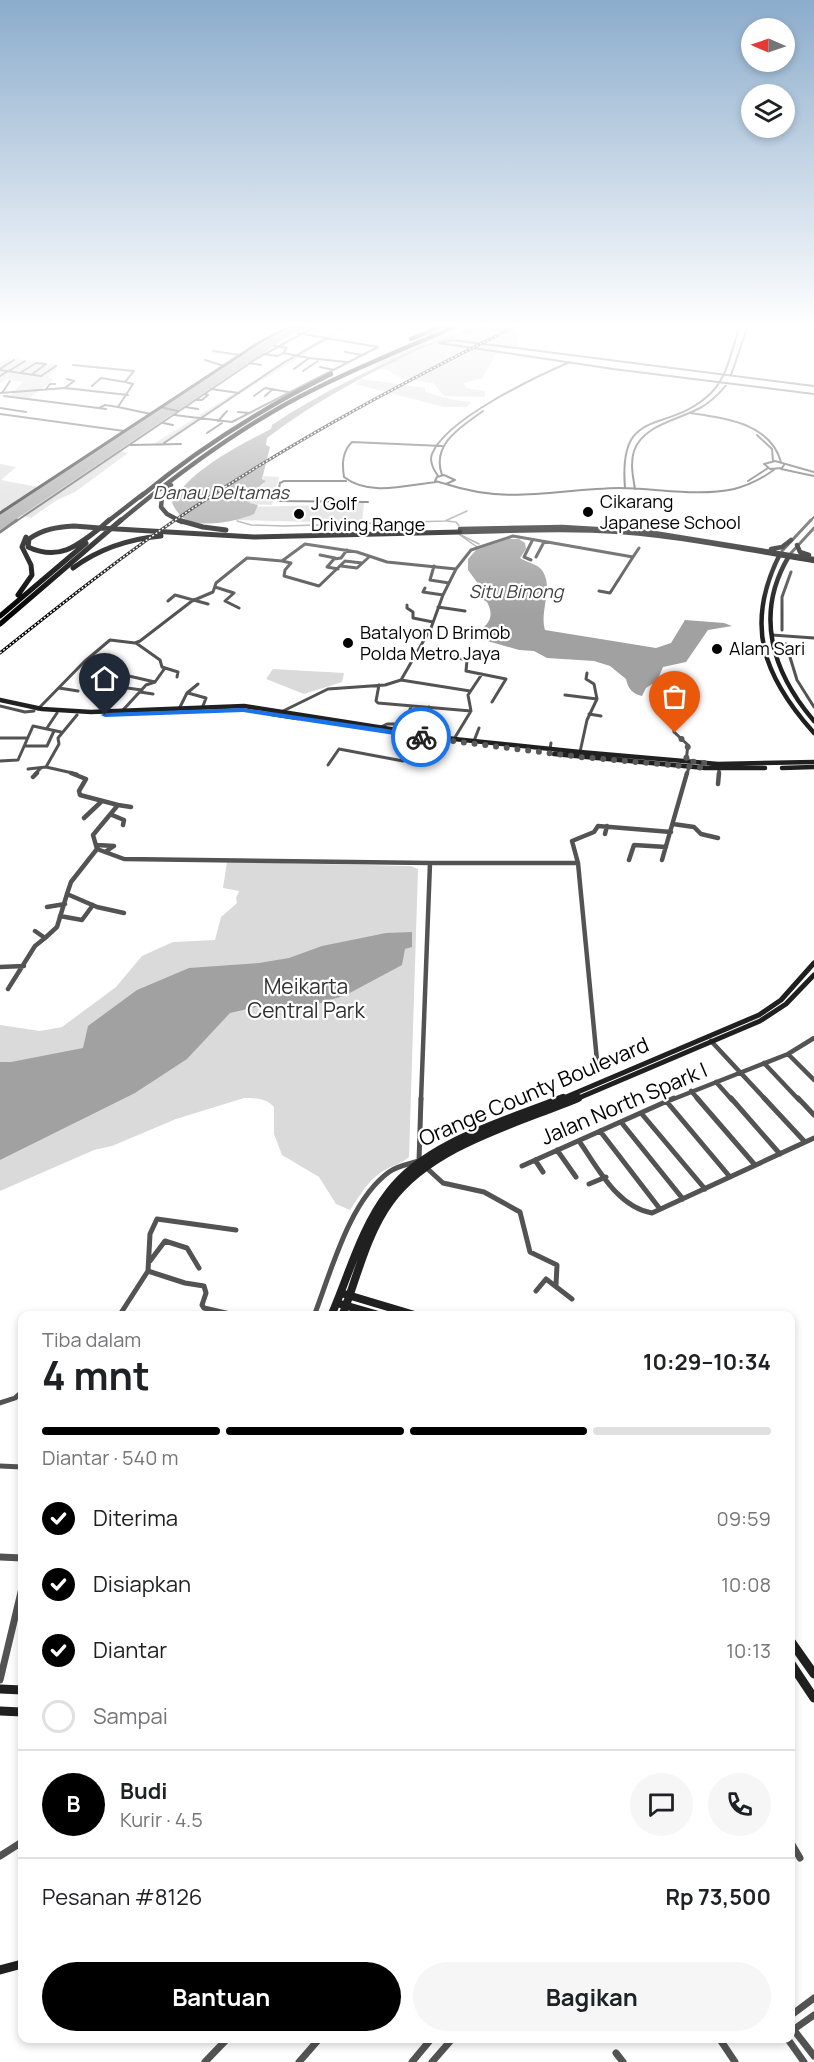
<!DOCTYPE html>
<html lang="id">
<head>
<meta charset="utf-8">
<style>
  :root { --surface:#fff; --page:#f6f6f6; --text:#202124; --muted:#757577; --line:#e0e0e0; --accent:#000 }
  body { margin:0; font-family:Manrope,sans-serif; background:var(--page); color:var(--text); height:100vh; display:flex; flex-direction:column; font-size:22px; white-space:nowrap }
  * { box-sizing:border-box; margin:0 }
  p { font-size:20px; color:var(--muted) }
  .icon { flex:none; width:33px; height:33px; fill:none; stroke:currentColor; stroke-width:2; stroke-linecap:round; stroke-linejoin:round }
  .map { position:relative; flex:1; overflow:hidden }
  .sheet { position:absolute; left:18px; top:1311px; width:777px; height:732px; display:flex; flex-direction:column; background:var(--surface); border-radius:12px; box-shadow:0 3px 9px #0003 }
  .sheet>* { flex:none }
  .needle { width:39px; rotate:272deg }
  .tools { position:absolute; left:741px; top:18px; display:grid; gap:12px }
  .tools a { display:grid; place-items:center; width:54px; height:54px; border-radius:50%; background:var(--surface); box-shadow:0 3px 9px #0003; font-size:30px }
  .pin { position:absolute; display:grid; place-items:center; width:51px; height:51px; color:#fff; margin:-62px -26px; border-radius:50% 50% 50% 0; rotate:-45deg; box-shadow:0 0 6px #0007 }
  .pin .icon { rotate:45deg }
  .courier { position:absolute; display:grid; place-items:center; width:60px; height:60px; margin:-30px; border:4px solid #1a73e8; border-radius:50%; background:#fff; color:#222; box-shadow:0 2px 8px #0007 }
  .head em { font-style:normal; font-weight:700 }
  .head div { display:flex; flex-direction:column-reverse }
  .head { display:flex; align-items:center; justify-content:space-between; height:102px; padding:0 24px }
  h1 { font-size:39px; font-weight:700; line-height:45px }
  .bar { display:grid; grid-template-columns:repeat(4,1fr); gap:9px 6px; align-content:center; height:72px; padding:0 24px }
  .bar i { height:8px; border-radius:4px; background:var(--line) }
  .bar .current { background:var(--accent) }
  .bar p { grid-column:span 4 }
  .line { display:flex; align-items:center; gap:15px; padding:0 24px; border-top:2px solid var(--line) }
  .line div { flex:1 }
  .round { display:grid; place-items:center; flex:none; width:63px; height:63px; border-radius:32px; background:var(--page) }
  ol { padding:0 24px; list-style:none }
  li { display:flex; align-items:center; gap:18px; height:66px }
  li p { margin-inline-start:auto }
  li .icon { padding:6px; border-radius:50%; background:var(--accent); color:#fff; stroke-width:4 }
  li:last-child { color:var(--muted) }
  li i { width:33px; height:33px; border:3px solid var(--line); border-radius:50% }
  .action { display:flex; gap:12px; margin-top:auto; padding:12px 24px }
  .action a { flex:1; height:69px; border-radius:36px; background:var(--accent); color:#fff; font-size:24px; font-weight:700; line-height:69px; text-align:center }
  .action a+a { background:var(--page); color:var(--text) }
  .map>svg:first-child { display:block }
  .green { fill:#dadada }
  .water { fill:#a1a1a1 }
  .lines { fill:none; stroke-linecap:round; stroke-linejoin:round }
  .stream { stroke:#a1a1a1; stroke-width:1.5 }
  .street-far4 { stroke:#535353; stroke-width:2 }
  .street-far3 { stroke:#535353; stroke-width:3 }
  .street-far2 { stroke:#535353; stroke-width:4.5 }
  .street-far1 { stroke:#535353; stroke-width:5 }
  .street { stroke:#535353; stroke-width:7 }
  .secondary-far4 { stroke:#202020; stroke-width:3 }
  .secondary-far3 { stroke:#202020; stroke-width:4.5 }
  .secondary-far2 { stroke:#202020; stroke-width:5 }
  .secondary-far1 { stroke:#202020; stroke-width:8 }
  .secondary { stroke:#202020; stroke-width:9 }
  .highway-far1 { stroke:#000; stroke-width:4.5 }
  .highway { stroke:#000; stroke-width:5 }
  .rail-casing { stroke:#000; stroke-width:3 }
  .rail { stroke:#fff; stroke-width:1.5; stroke-dasharray:2; stroke-linecap:butt }
  .route { fill:#1a73e8 }
  .done { stroke:#595959; stroke-width:6; stroke-dasharray:0 10.8 }
  .poi-dot { fill:#000; stroke:#fff; stroke-width:2 }
  .labels { text-anchor:middle; stroke-width:4.5; stroke-linejoin:round; paint-order:stroke }
  .far-water-label { font-size:18px; font-style:italic; fill:#424242; stroke:#fff }
  .far-poi-label { font-size:18px; fill:#000; stroke:#fff; text-anchor:start }
  .park-label { font-size:21px; fill:#313131; stroke:#fff }
  .street-label { font-size:21px; fill:#000; stroke:#fff }
</style>
</head>
<body>
<div class="map">
<svg width="814" height="2062" viewBox="0 0 814 2062">
  <rect width="100%" height="100%" fill="#fff"/>
  <!-- green -->
  <path class="green" d="M341 326H350L235 397 162 446H155V443Z
    M461 326H509L508 328 519 332 518 348 499 347 483 378 463 383 466 388 485 391V397L444 396 433 383 404 379 385 369 374 368 375 362Z
    M9 358 59 365 49 377 53 380 28 399 9 397 23 382 7 379 0 384V363Z
    M362 379 425 388V392L453 400 471 402 467 407H444L355 384Z
    M118 450 128 453 75 492 57 500 31 518 22 515Z
    M0 464 16 467 1 480 38 487 4 510H0Z
    M263 476 279 477 272 505 251 504 252 492 264 484Z
    M333 503H364L362 523 233 520 237 507 332 505Z
    M273 669 344 673 342 682 304 694 266 679Z
    M227 862 411 866 418 869 409 1157C400 1165 389 1166 380 1173 367 1182 359 1197 350 1210L336 1204 319 1177 282 1155 274 1134V1107C266 1098 256 1098 244 1098L176 1119 112 1146 94 1150 0 1191V1025L40 1031 62 1027 116 987 142 956 173 942 215 940 221 917 237 903 236 898 239 891 223 888Z"/>
  <!-- water -->
  <path class="water" d="M297 326H313L290 335 0 530V513L264 342Z
    M423 345 426 346C371 372 315 401 267 438L266 445 270 447 262 479 266 481 253 492 250 503 258 505 254 514C237 521 195 531 180 515 177 512 174 507 172 503 188 471 240 445 271 429L272 425C319 393 372 369 423 345Z
    M508 539H519L525 543 526 549 520 558C526 562 537 564 541 569 555 586 539 611 545 630L656 648 671 643 685 620 724 623 732 626 708 630 686 662 663 667 657 681 646 688 642 696C632 694 628 688 626 679L610 666 594 661 547 658 534 651 519 650 477 638 475 633C489 625 495 617 487 602L479 597V585L468 570V559L476 550Z
    M412 932V947L405 949 402 965 346 995 314 1005H265L230 1013 187 1059 135 1093 0 1160V1062H11L83 1048 88 1026 137 990 189 968 259 963 289 958 322 946 386 933Z"/>
  <g class="lines">
    <!-- stream -->
    <path class="stream" d="M425 346 485 326
      M237 521 251 525 284 526 445 521 467 511
      M447 521 456 522 459 526
      M460 535 477 547
      M461 535 479 544"/>
    <!-- street-far4 -->
    <path class="street-far4" d="M297 326 309 329
      M275 346 287 348 283 353
      M213 351 240 355
      M345 352 363 355
      M262 354 278 356 283 353 309 358
      M205 360 224 366
      M250 363 261 365
      M73 365 134 371 125 382 133 384 118 407 151 414
      M320 367 334 370
      M0 369 14 360
      M294 369 309 358 346 362
      M0 370 41 376 56 366
      M9 371 25 361
      M303 371 318 361
      M20 373 36 363 46 364 31 375
      M731 375 748 326
      M0 376 8 371
      M92 386 101 378 125 382
      M814 386 452 340 439 343 613 369 814 394
      M65 388 74 381 67 379
      M46 389 50 384H55
      M211 389 239 393
      M0 393 65 388 128 395
      M2 393 10 381
      M4 396 106 409
      M254 396 265 388 288 392
      M265 396 273 389
      M195 400H202L208 395 204 394
      M160 407 178 411
      M185 407 198 409
      M0 408 26 412
      M99 408 105 405 118 407
      M238 412 249 413
      M690 413C725 418 770 423 781 462
      M0 414 124 431
      M174 415 232 422 378 347 297 333
      M218 421 227 411
      M163 423 173 425
      M207 433 222 423
      M757 435 772 449 773 461
      M164 443 283 363 327 338
      M131 445 181 444
      M784 465 782 468 770 469 764 464 775 461 814 472
      M781 469 814 476
      M442 475C431 444 461 427 483 411
      M444 475 455 480 446 484 435 481 437 477Z
      M438 476C434 470 429 462 432 454 446 419 535 377 570 362
      M346 481H284L280 483 277 499 280 501 368 502
      M748 481 768 468
      M436 482C407 485 370 497 344 477 342 464 342 452 352 442L442 446
      M446 484C509 505 556 489 619 488 657 488 696 497 734 489 749 485 763 478 775 469
      M625 488C618 403 667 436 711 393 728 376 732 348 740 326
      M635 489C633 477 630 463 634 451 643 425 678 420 700 408 711 402 720 393 728 383
      M15 522 256 359 316 326
      M809 522 814 517"/>
    <!-- street-far3 -->
    <path class="street-far3" d="M0 532 17 520
      M782 551 811 520
      M791 553 814 528
      M320 555 335 558
      M536 557 544 542
      M633 557 639 548
      M531 560 524 557 532 541
      M282 561 291 563 285 570 284 576 319 586 345 561 362 563
      M341 566 357 568 369 557
      M434 566 430 580 449 583
      M338 569 327 567 334 559 341 558 347 550
      M215 587 234 593 225 601 239 608
      M425 588 423 592 443 595
      M168 601 175 595 208 604
      M407 605V608L413 612V618L433 622
      M438 607 465 611
      M782 630V597L791 572
      M772 635 814 638
      M136 643 160 660 162 667 178 672 177 677
      M786 644 797 680 814 707
      M418 651 438 654
      M454 657 467 660 466 671 506 679 492 702
      M120 674 155 682
      M401 680 470 691
      M379 685 376 701 378 703 471 711
      M59 688 78 691
      M127 688 142 690
      M140 692 153 694
      M188 693 206 698 203 706
      M565 695 597 699
      M0 706 25 712 34 711
      M180 707 187 693 198 684
      M38 709 84 662 110 640 135 643 140 641 192 601 213 592 216 583 247 558 282 561 305 544 357 552 387 562 456 569
      M123 710 146 685 155 682 165 668
      M102 711 109 693
      M279 713 328 689 385 685 401 680 431 628 443 595 456 569 471 550 513 536 633 557 610 593 599 591
      M589 714 601 716
      M673 723 674 732 688 745 686 761
      M381 727 387 724H404L411 707
      M47 728 57 713
      M421 728 429 707
      M0 738H27
      M454 739 471 711 468 695 482 674
      M474 741 479 728
      M24 746H47L54 731
      M550 749 551 743
      M580 752 587 720 597 699 594 684 586 679 587 673
      M0 761 18 760 33 726 61 732
      M328 765 339 749 403 761
      M28 769 46 767
      M35 774 41 768
      M77 774 46 767 59 744 58 738 77 715
      M687 774 689 767
      M719 774V769"/>
    <!-- street-far2 -->
    <path class="street-far2" d="M71 773 86 779 79 791 80 795 118 805 93 835 97 849 124 859 430 863
      M33 777 37 773
      M718 784 719 773
      M118 805 131 807
      M112 815 124 820 123 825
      M84 818 102 801
      M673 824 694 827 701 834 718 838
      M605 834 607 826
      M97 845 114 846 105 852
      M97 849 71 882 67 894 97 907 124 913
      M629 860 634 845 666 847
      M662 860 687 773
      M578 863 572 841 594 832 598 826 671 832
      M47 907 65 904
      M60 916 82 920 93 905
      M35 931 45 938 57 927 67 894
      M0 967 24 966
      M8 989 35 946 45 938
      M711 1041 766 1100
      M788 1054 814 1080
      M764 1063 799 1100
      M716 1082 732 1100
      M691 1091 699 1100
      M421 1100 430 863H578L598 1071
      M671 1100 788 1054 814 1038"/>
    <!-- street-far1 -->
    <path class="street-far1" d="M421 1098 419 1161 443 1183 484 1192 520 1212 530 1252 557 1265 556 1285
      M697 1098 755 1165
      M731 1098 780 1154
      M764 1098 805 1142
      M798 1098 814 1115
      M667 1102 730 1177
      M641 1113 705 1189
      M621 1122 683 1199
      M600 1131 660 1209
      M579 1141C598 1168 617 1207 652 1213L814 1138
      M557 1150 576 1177
      M535 1160 543 1172
      M522 1166 674 1098
      M589 1184 606 1177
      M150 1261 165 1241 187 1248 199 1268
      M148 1271 185 1283 204 1286 206 1293 202 1305 204 1308 239 1316
      M536 1291 546 1279 572 1299
      M119 1316 148 1271 150 1234 157 1219 236 1230
      M314 1316C331 1272 349 1201 389 1172 397 1166 409 1164 419 1161
      M0 1403 15 1398 22 1392
      M0 1466 22 1467"/>
    <!-- street -->
    <path class="street" d="M0 1557 22 1558
      M0 1680 22 1588
      M790 1841 800 1858
      M0 1856 22 1842
      M790 2016 814 1998
      M790 2025 814 2056
      M790 2032 814 2015
      M719 2038 735 2062
      M787 2038 804 2062
      M616 2053 623 2062
      M205 2062 228 2038
      M299 2062 320 2038
      M412 2062 432 2038
      M432 2062 453 2038"/>
    <!-- secondary-far4 -->
    <path class="secondary-far4" d="M0 513 260 342 291 326"/>
    <!-- secondary-far3 -->
    <path class="secondary-far3" d="M797 545 800 552 809 555
      M771 549 782 547 791 540
      M780 554C744 625 763 676 814 733
      M789 556C754 614 772 672 814 721
      M814 559 648 532 562 527 460 529V532C513 531 567 528 620 532 685 537 750 550 814 561
      M0 700 42 709 91 712 244 706 454 739 580 752 718 764 814 762
      M272 714 298 718
      M554 754 705 768H765
      M782 768 814 767"/>
    <!-- secondary-far2 -->
    <path class="secondary-far2" d="M559 1100 759 1015 781 1000 814 963
      M574 1100 760 1021 786 1004 814 975"/>
    <!-- secondary-far1 -->
    <path class="secondary-far1" d="M341 1293 418 1316
      M337 1303 382 1316
      M331 1316C349 1275 361 1228 389 1192 426 1142 506 1121 563 1098
      M342 1316C357 1278 366 1235 390 1202 430 1146 516 1124 578 1098"/>
    <!-- secondary -->
    <path class="secondary" d="M790 1640 814 1674
      M790 1662 814 1698
      M0 1689 22 1690
      M0 1711 22 1712
      M0 1970 22 1964"/>
    <!-- highway-far1 -->
    <path class="highway-far1" d="M411 339 443 326
      M171 485 162 497 161 507 167 514 182 522
      M140 497C199 448 263 408 331 374
      M107 522 143 494
      M119 522C172 478 227 437 286 404 341 374 399 351 456 326"/>
    <!-- highway -->
    <path class="highway" d="M178 520 203 527 226 530
      M74 526 100 528C76 547 58 561 28 547L29 539C43 529 57 527 74 526Z
      M100 528 254 537 460 532
      M100 528 109 520
      M73 568C100 548 128 539 161 536
      M18 595 32 575 31 565 22 547 26 537
      M0 616 86 543
      M0 624 121 520"/>
    <defs>
      <path id="rail" d="M0 653C64 602 128 551 196 506 298 438 406 381 516 326"/>
    </defs>
    <!-- rail casing -->
    <use href="#rail" class="rail-casing"/>
    <!-- rail -->
    <use href="#rail" class="rail"/>
  </g>
  <!-- sky -->
  <linearGradient id="sky" x2="0" y2="1"><stop stop-color="#8baccc"/><stop offset="0.53" stop-color="#fff"/><stop offset="1" stop-color="#fff" stop-opacity="0"/></linearGradient>
  <rect width="814" height="614" fill="url(#sky)"/>
  <!-- route -->
  <path class="route" d="M243 708 421 734 425 737 421 739 243 712 105 717 101 715 105 713Z"/>
  <g class="lines">
    <!-- done -->
    <path class="done" d="M421 737 580 757 705 768V763L686 761 688 745 675 733"/>
  </g>
  <!-- markers -->
  <g class="poi-dot">
    <circle cx="588" cy="512" r="6"/>
    <circle cx="299" cy="514" r="6"/>
    <circle cx="348" cy="643" r="6"/>
    <circle cx="717" cy="649" r="6"/>
  </g>
  <g class="labels">
    <!-- far-water labels -->
    <g class="far-water-label">
      <text x="221" y="499">Danau Deltamas</text>
      <text x="516" y="598">Situ Binong</text>
    </g>
    <!-- far-poi labels -->
    <g class="far-poi-label">
      <text x="600" y="508">Cikarang<tspan x="600" dy="21">Japanese School</tspan></text>
      <text x="311" y="510">J Golf<tspan x="311" dy="21">Driving Range</tspan></text>
      <text x="360" y="639">Batalyon D Brimob<tspan x="360" dy="21">Polda Metro Jaya</tspan></text>
      <text x="729" y="655">Alam Sari</text>
    </g>
    <!-- park labels -->
    <g class="park-label">
      <text x="306" y="994">Meikarta<tspan x="306" dy="24">Central Park</tspan></text>
    </g>
    <!-- street labels -->
    <g class="street-label">
      <text transform="translate(534 1092) rotate(-23)" y="7">Orange County Boulevard</text>
      <text transform="translate(624 1104) rotate(-23)" y="7">Jalan North Spark I</text>
    </g>
  </g>
</svg>
<div class="tools">
<a><svg class="needle" viewBox="-14 -14 28 28"><path d="M0-13l5 13h-10z" fill="#e53935"/><path d="M0 13l5-13h-10z" fill="#757577"/></svg></a>
<a><svg class="icon" aria-label="layers" viewBox="0 0 24 24"><path d="M12 4l9 5-9 5-9-5zM3 14l9 5 9-5"/></svg></a>
</div>
<div class="pin" style="left:675px;top:733px;background:#ea580c"><svg class="icon" aria-label="bag" viewBox="0 0 24 24"><path d="M5 8h14l-1 12H6zM9 8a3 3 0 0 1 6 0"/></svg></div>
<div class="pin" style="left:105px;top:715px;background:#1f2937"><svg class="icon" aria-label="home" viewBox="0 0 24 24"><path d="M3 11l9-7 9 7M6 9v11h12V9"/></svg></div>
<div class="courier" style="left:421px;top:737px"><svg class="icon" aria-label="bike" viewBox="0 0 24 24"><circle cx="6" cy="16" r="4"/><circle cx="18" cy="16" r="4"/><path d="M6 16l4-8h5l3 8M10 8l3 8H6M13 5h3"/></svg></div>
<section class="sheet">
<div class="head"><div><h1>4 mnt</h1><p>Tiba dalam</p></div><em>10:29–10:34</em></div>
<div class="bar"><i class="current"></i><i class="current"></i><i class="current"></i><i></i><p>Diantar · 540 m</p></div>
<ol>
<li><svg class="icon" aria-label="check" viewBox="0 0 24 24"><path d="M5 12l5 5 9-10"/></svg>Diterima<p>09:59</p></li>
<li><svg class="icon" aria-label="check" viewBox="0 0 24 24"><path d="M5 12l5 5 9-10"/></svg>Disiapkan<p>10:08</p></li>
<li><svg class="icon" aria-label="check" viewBox="0 0 24 24"><path d="M5 12l5 5 9-10"/></svg>Diantar<p>10:13</p></li>
<li><i></i>Sampai</li>
</ol>
<div class="line" style="height:108px"><b class="round" style="background:var(--accent);color:#fff">B</b><div><b>Budi</b><p>Kurir · 4.5</p></div><a class="round"><svg class="icon" aria-label="chat" viewBox="0 0 24 24"><path d="M4 5h16v11H9l-5 4z"/></svg></a><a class="round"><svg class="icon" aria-label="phone" viewBox="0 0 24 24"><path d="M5 4h4l2 5-3 2q2 4 5 5l2-3 5 2v4C11 20 4 13 5 4z"/></svg></a></div>
<div class="line" style="height:78px"><div>Pesanan #8126</div><b>Rp 73,500</b></div>
<div class="action"><a>Bantuan</a><a>Bagikan</a></div>
</section>
</div>
</body>
</html>
